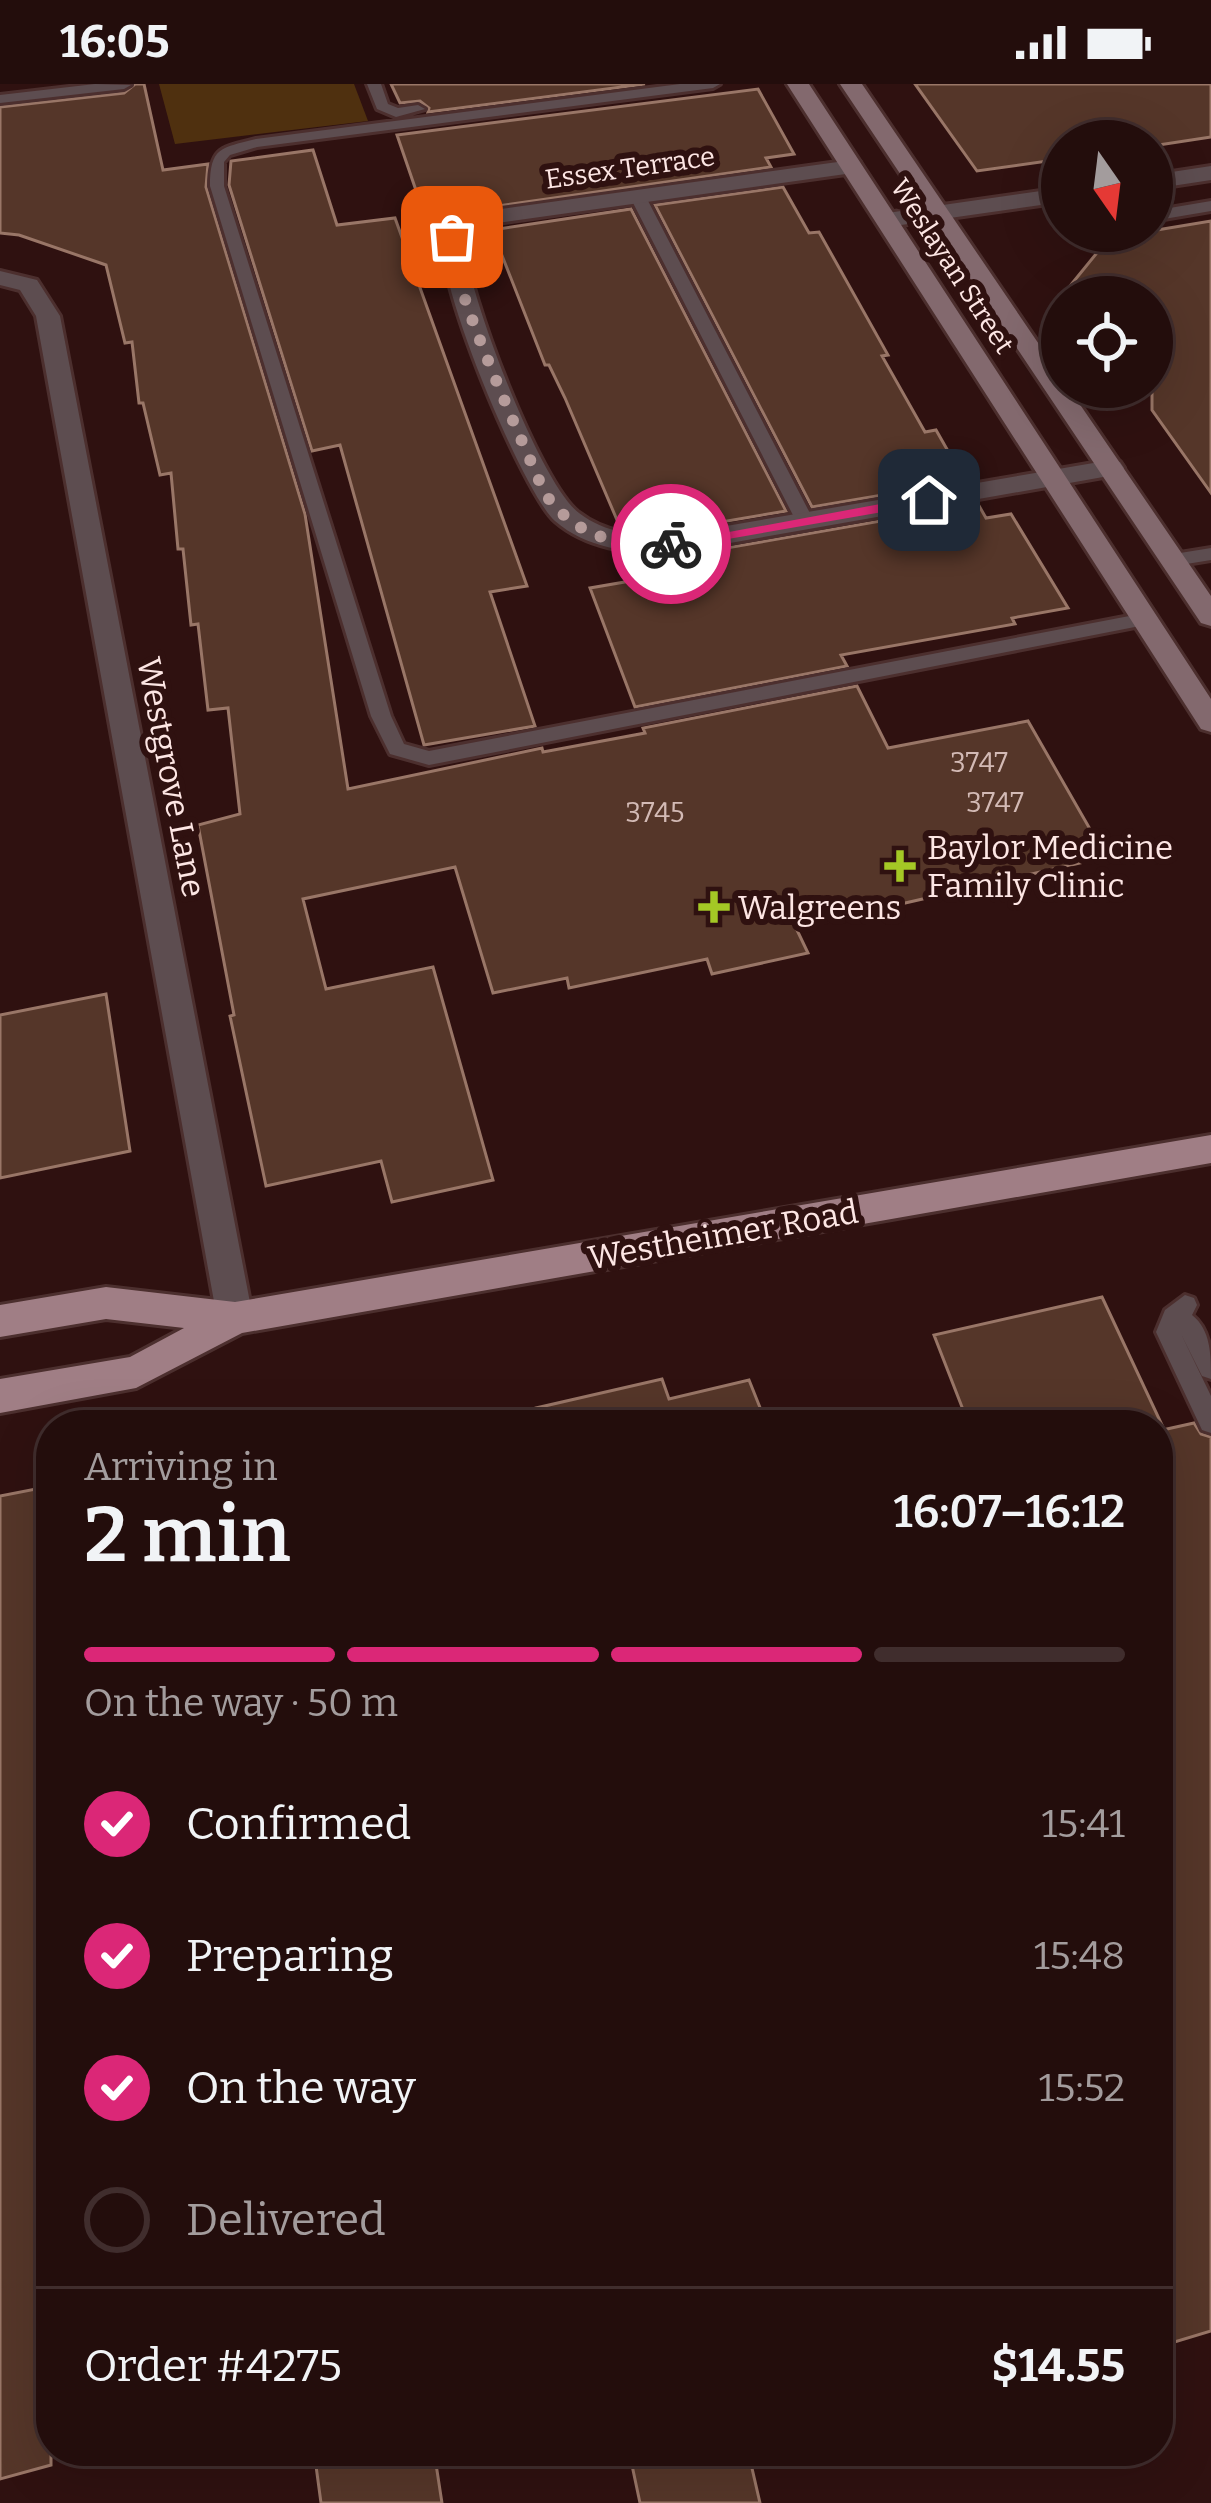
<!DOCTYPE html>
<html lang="en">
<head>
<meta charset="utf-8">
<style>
  :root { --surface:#230d0c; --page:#2b1615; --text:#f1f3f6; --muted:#a39c9d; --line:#402d2d; --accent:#db2777 }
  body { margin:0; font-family:Bitter,serif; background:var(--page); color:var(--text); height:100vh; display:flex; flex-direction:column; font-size:45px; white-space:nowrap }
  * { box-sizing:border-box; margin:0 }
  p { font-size:39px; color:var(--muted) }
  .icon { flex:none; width:66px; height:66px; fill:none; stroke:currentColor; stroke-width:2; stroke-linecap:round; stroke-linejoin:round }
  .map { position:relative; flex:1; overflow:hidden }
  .panel { position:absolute; left:36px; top:1326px; width:1137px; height:1056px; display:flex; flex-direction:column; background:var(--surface); border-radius:48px; box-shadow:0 12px 48px #0002,0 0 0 3px var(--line) }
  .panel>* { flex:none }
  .needle { width:78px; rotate:166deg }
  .controls { position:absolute; left:1041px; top:36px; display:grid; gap:24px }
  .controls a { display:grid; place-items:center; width:132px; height:132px; border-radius:50%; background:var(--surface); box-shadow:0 12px 48px #0002,0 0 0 3px var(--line); font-size:60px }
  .pin { position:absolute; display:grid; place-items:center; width:102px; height:102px; color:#fff; margin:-51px; border-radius:24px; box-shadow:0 6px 18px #0006 }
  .courier { position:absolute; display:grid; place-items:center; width:120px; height:120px; margin:-60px; border:9px solid #db2777; border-radius:50%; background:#fff; color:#222; box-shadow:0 3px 15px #0007 }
  .headline em { font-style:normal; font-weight:600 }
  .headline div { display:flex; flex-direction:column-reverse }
  .headline { display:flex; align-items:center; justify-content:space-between; height:204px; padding:0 48px }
  h1 { font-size:78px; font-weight:600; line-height:90px }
  .bar { display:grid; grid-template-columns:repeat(4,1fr); gap:18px 12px; align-content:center; height:144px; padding:0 48px }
  .bar i { height:15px; border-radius:9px; background:var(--line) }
  .bar .selected { background:var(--accent) }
  .bar p { grid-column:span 4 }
  .line { display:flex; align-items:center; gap:30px; padding:0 48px; border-top:3px solid var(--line) }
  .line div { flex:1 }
  ol { padding:0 48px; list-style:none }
  li { display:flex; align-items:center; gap:36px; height:132px }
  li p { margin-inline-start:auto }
  li .icon { padding:12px; border-radius:50%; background:var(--accent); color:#fff; stroke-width:4 }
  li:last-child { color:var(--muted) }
  li i { width:66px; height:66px; border:6px solid var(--line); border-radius:50% }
  .status { display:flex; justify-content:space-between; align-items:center; height:84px; padding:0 60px; background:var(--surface); direction:ltr }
  .status svg { height:33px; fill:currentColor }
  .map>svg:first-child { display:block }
  .green { fill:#4f300f }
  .building { fill:#553629; stroke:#997667; stroke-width:3 }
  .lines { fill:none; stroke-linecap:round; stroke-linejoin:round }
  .service-casing { stroke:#4c2f2e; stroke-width:6 }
  .minor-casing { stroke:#4c2f2e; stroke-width:6 }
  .secondary-casing { stroke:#4c2f2e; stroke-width:6 }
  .primary-casing { stroke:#4c2f2e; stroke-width:6 }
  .service { fill:#5d4d50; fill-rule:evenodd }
  .minor { fill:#5d4d50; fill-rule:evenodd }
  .secondary { fill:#83696e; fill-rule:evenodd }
  .primary { fill:#a07e85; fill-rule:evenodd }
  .route { fill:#db2777 }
  .done { stroke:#b59b9a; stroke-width:12; stroke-dasharray:0 21.6 }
  .poi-dot { fill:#a4c825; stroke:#2f1110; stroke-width:4.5 }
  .labels { text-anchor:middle; stroke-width:12; stroke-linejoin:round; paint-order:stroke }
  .far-street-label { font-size:27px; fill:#fde6e4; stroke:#2f1110 }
  .number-label { font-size:27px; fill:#d3bab5 }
  .street-label { font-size:33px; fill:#fde6e4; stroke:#2f1110 }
  .poi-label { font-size:33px; fill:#fde6e4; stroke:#2f1110; text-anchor:start }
</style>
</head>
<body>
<div class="status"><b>16:05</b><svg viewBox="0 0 49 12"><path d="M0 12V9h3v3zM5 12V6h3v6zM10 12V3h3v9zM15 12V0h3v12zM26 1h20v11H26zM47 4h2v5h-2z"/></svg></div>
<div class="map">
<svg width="1211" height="2419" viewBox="0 0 1211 2419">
  <rect width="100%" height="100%" fill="#2f1110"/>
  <!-- green -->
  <path class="green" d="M159 0H354L368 37 175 60Z"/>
  <!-- building -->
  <path class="building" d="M135 0H144L163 86 208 80 206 103 305 430 348 705 542 664 543 668 645 649 643 644 857 602 888 664 1028 637 1106 773 796 844 808 869 712 890 707 875 569 904 567 894 493 909 455 783 303 815 326 905 433 883 493 1096 392 1118 381 1077 266 1102 230 932 234 931 198 741 240 730 228 624 208 626 198 540 191 541 183 465H178L171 389 160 391 143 319H139L132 258 125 259 106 181 19 151 0 149V23L124 9Z
    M391 0H645L428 28 429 24 420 17 400 19Z
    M915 0H1211V53L1152 62V57H1062V75L977 87Z
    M758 5 794 70 766 74 771 83 483 124 478 111 420 118 397 51Z
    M313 66 337 141 395 134 527 502 490 508 535 642 424 661 340 361 312 367 229 101 231 77Z
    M783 103 809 149 819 148 888 271 882 272 925 348 936 346 965 397 812 423 655 121Z
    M631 125 786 427 668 447 620 443 565 314 549 281H545L492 146Z
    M1211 137V409L1152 326V213H1061L1109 154Z
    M978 420 986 434 1011 430 1068 524 1012 534 1015 540 841 571 847 582 635 623 590 504 642 495 633 472 669 474Z
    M106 910 130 1067 0 1094V931Z
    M1102 1213 1162 1341H969L934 1251Z
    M662 1295 669 1315 749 1296 767 1341H538L536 1324Z
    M1194 1339 1201 1350 1211 1353V2247L1158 2263V1347Z
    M51 1402V2381L0 2395V1412Z
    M314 2367H434L442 2419H321Z
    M629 2367H748L760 2419H640Z"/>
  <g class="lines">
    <defs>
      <path id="service" d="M95 0 131 1 124 5 0 19V11Z
        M367 0H381L388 20 398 24 418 21 425 25 396 33 377 25Z
        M680 0H720L713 4 257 63 230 71 224 78V102L391 632 404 660 429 667 1145 529 1154 535 1145 541 429 681 390 670 371 632 210 102C210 63 221 64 256 55Z
        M633 110 646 113 814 437 811 441H799L796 437 630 113Z
        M1211 117V127L1152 137V127Z
        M1211 464V476L1174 482 1165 476 1174 470Z
        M1185 1211 1194 1214 1197 1221 1192 1231C1211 1246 1211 1271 1211 1295L1202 1292 1181 1250 1211 1312V1349L1202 1346 1156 1248 1165 1226Z"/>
      <path id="minor" d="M852 76 860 78V88L497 139 464 155C466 206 540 400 579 429 605 449 636 452 668 452L1111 376 1120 378 1124 384 1120 390 668 470C629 469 586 464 555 437 523 409 429 185 444 148L459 136 494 126Z
        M1211 82V96L1152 105V91Z
        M1062 104V118L887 143 876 136 887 129Z
        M0 187 37 196 60 232 253 1234 248 1245 235 1250 222 1245 217 1234 36 232 20 206 0 201Z"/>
      <path id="secondary" d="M787 0H809L1211 615V648L1201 645Z
        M840 0H862L1062 294V303H1068L1211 512V542L1201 539Z"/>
      <path id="primary" d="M1211 1051V1079L242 1249 136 1304 0 1329V1295L130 1273 184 1244 106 1235 0 1253V1221L106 1203 235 1218Z"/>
    </defs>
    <!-- service casing -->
    <use href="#service" class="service-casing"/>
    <!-- minor casing -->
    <use href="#minor" class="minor-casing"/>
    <!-- secondary casing -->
    <use href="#secondary" class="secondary-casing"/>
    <!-- primary casing -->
    <use href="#primary" class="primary-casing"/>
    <!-- service -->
    <use href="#service" class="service"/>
    <!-- minor -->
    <use href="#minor" class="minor"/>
    <!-- secondary -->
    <use href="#secondary" class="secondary"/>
    <!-- primary -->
    <use href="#primary" class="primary"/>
  </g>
  <!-- route -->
  <path class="route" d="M929 411 934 419 671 465 664 460Z"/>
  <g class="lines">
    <!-- done -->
    <path class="done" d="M452 153C444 187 526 365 544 408 573 452 620 464 671 460"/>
  </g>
  <!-- markers -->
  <g class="poi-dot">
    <path d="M894 764h12v12h12v12h-12v12h-12v-12h-12v-12h12z"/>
    <path d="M708 805h12v12h12v12h-12v12h-12v-12h-12v-12h12z"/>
  </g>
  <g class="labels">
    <!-- far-street labels -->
    <g class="far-street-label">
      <text transform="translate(630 84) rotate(-8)" y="9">Essex Terrace</text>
      <text transform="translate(952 182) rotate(57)" y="9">Weslayan Street</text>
    </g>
    <!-- number labels -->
    <g class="number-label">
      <text x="979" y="688">3747</text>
      <text x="995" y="728">3747</text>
      <text x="655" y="738">3745</text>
    </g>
    <!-- street labels -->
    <g class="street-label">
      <text transform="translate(172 693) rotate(79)" y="12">Westgrove Lane</text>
      <text transform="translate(723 1150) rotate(-10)" y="12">Westheimer Road</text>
    </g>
    <!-- poi labels -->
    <g class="poi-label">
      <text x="927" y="775">Baylor Medicine<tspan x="927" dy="38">Family Clinic</tspan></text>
      <text x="738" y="835">Walgreens</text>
    </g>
  </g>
</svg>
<div class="controls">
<a><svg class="needle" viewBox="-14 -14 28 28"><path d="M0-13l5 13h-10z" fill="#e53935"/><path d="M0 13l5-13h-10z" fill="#a39c9d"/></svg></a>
<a><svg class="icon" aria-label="locate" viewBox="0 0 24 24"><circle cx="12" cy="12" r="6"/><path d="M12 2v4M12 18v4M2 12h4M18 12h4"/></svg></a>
</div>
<div class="pin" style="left:452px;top:153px;background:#ea580c"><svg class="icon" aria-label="bag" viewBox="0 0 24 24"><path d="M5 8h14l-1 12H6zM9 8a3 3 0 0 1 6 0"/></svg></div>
<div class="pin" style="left:929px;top:416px;background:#1f2937"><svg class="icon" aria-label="home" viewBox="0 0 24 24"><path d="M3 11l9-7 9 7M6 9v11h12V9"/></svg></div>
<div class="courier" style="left:671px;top:460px"><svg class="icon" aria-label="bike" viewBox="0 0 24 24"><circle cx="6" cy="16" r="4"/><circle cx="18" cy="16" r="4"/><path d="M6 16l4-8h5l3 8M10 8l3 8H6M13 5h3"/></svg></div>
<section class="panel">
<div class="headline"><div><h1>2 min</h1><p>Arriving in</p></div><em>16:07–16:12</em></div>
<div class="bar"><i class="selected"></i><i class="selected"></i><i class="selected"></i><i></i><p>On the way · 50 m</p></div>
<ol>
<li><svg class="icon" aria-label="check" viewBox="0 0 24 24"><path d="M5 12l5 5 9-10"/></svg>Confirmed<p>15:41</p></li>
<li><svg class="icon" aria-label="check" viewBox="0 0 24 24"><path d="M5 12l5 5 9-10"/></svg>Preparing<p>15:48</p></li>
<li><svg class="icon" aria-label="check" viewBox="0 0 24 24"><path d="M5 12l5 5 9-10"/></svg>On the way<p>15:52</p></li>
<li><i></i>Delivered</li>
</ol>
<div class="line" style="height:156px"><div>Order #4275</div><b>$14.55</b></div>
</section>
</div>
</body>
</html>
